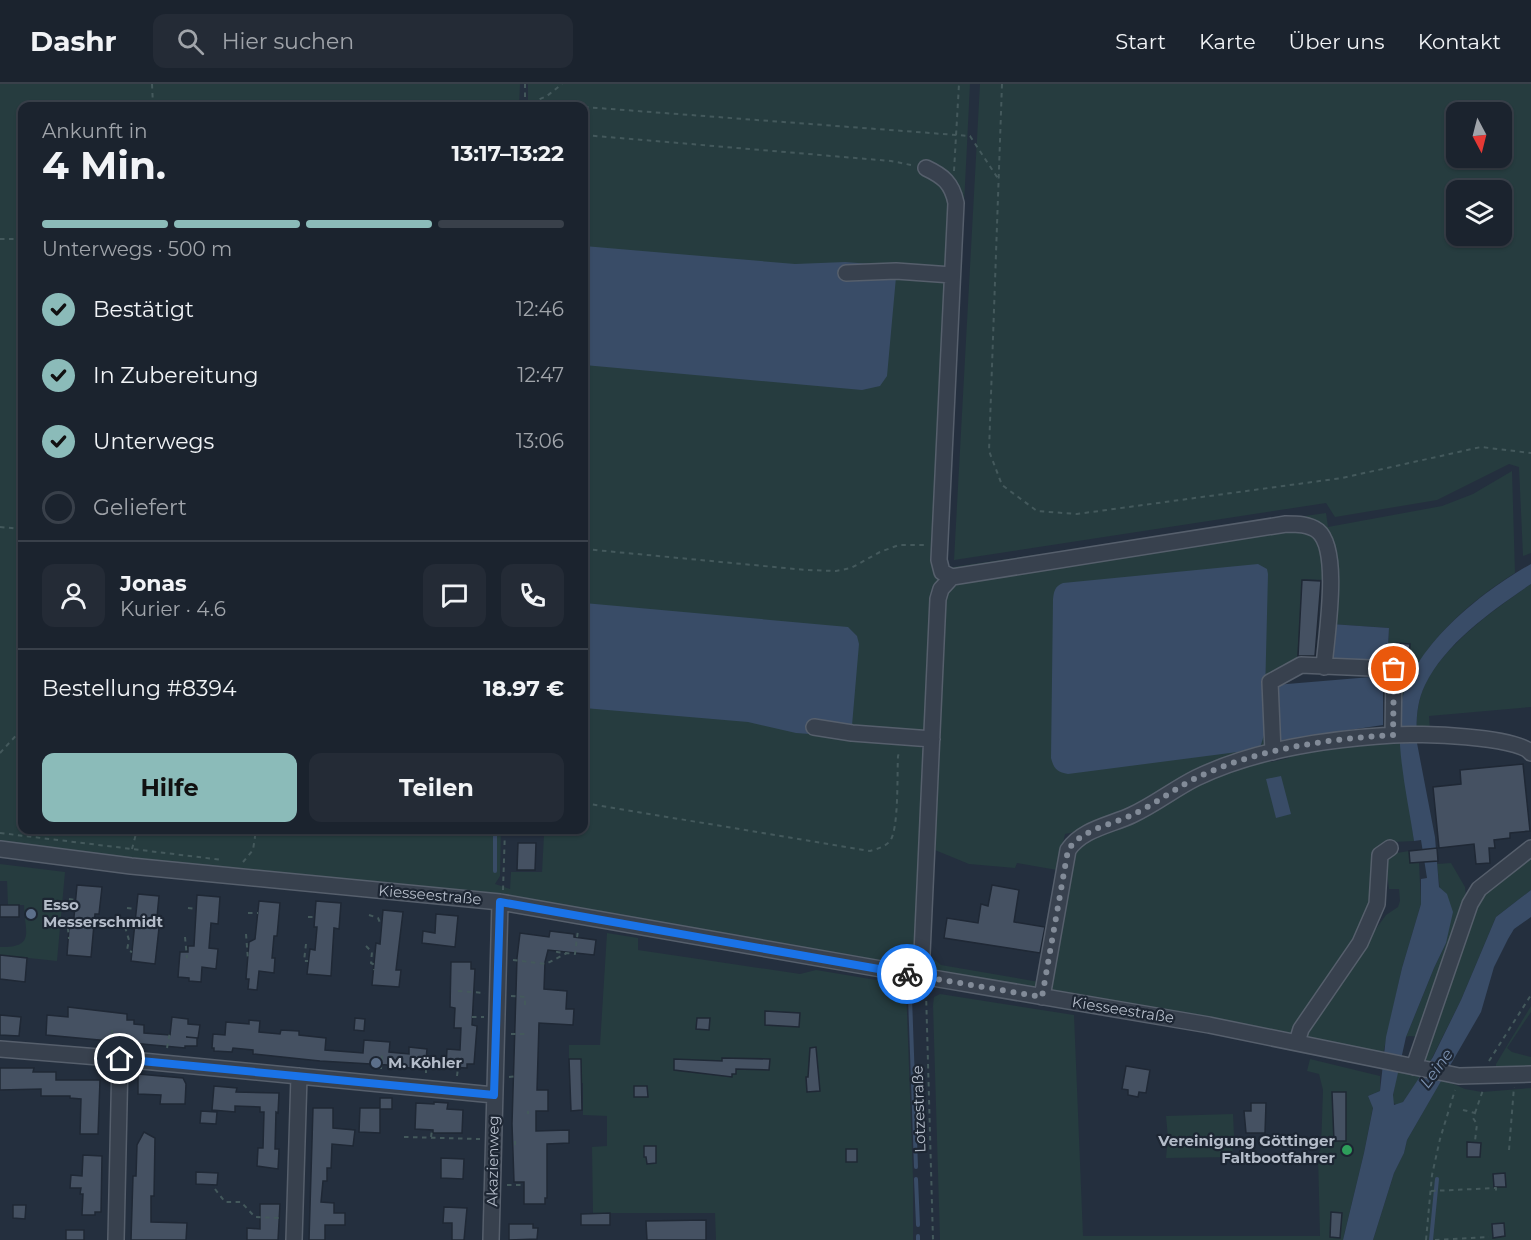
<!DOCTYPE html>
<html lang="de">
<head>
<meta charset="utf-8">
<style>
  :root { --surface:#1b232e; --page:#242b36; --text:#f1f3f6; --muted:#a0a4aa; --line:#39404a; --accent:#8bbbb9 }
  body { margin:0; font-family:Montserrat,sans-serif; background:var(--page); color:var(--text); height:100vh; display:flex; flex-direction:column; font-size:22px; white-space:nowrap }
  * { box-sizing:border-box; margin:0 }
  p { font-size:20px; color:var(--muted) }
  .icon { flex:none; width:33px; height:33px; fill:none; stroke:currentColor; stroke-width:2; stroke-linecap:round; stroke-linejoin:round }
  .map { position:relative; flex:1; overflow:hidden }
  .drawer { position:absolute; left:18px; top:18px; width:570px; height:732px; display:flex; flex-direction:column; background:var(--surface); border-radius:12px; box-shadow:0 2px 4px #0004,0 0 0 2px var(--line) }
  .drawer>* { flex:none }
  .needle { width:39px; rotate:173deg }
  .tools { position:absolute; left:1446px; top:18px; display:grid; gap:12px }
  .tools a { display:grid; place-items:center; width:66px; height:66px; border-radius:12px; background:var(--surface); box-shadow:0 2px 4px #0004,0 0 0 2px var(--line); font-size:30px }
  .pin { position:absolute; display:grid; place-items:center; width:51px; height:51px; color:#fff; margin:-26px; border:3px solid #fff; border-radius:50%; box-shadow:0 2px 6px #0007 }
  .courier { position:absolute; display:grid; place-items:center; width:60px; height:60px; margin:-30px; border:4px solid #1a73e8; border-radius:50%; background:#fff; color:#222; box-shadow:0 2px 8px #0007 }
  .summary em { font-style:normal; font-weight:700 }
  .summary div { display:flex; flex-direction:column-reverse }
  .summary { display:flex; align-items:center; justify-content:space-between; height:102px; padding:0 24px }
  h1 { font-size:39px; font-weight:700; line-height:45px }
  .bar { display:grid; grid-template-columns:repeat(4,1fr); gap:9px 6px; align-content:center; height:72px; padding:0 24px }
  .bar i { height:8px; border-radius:4px; background:var(--line) }
  .bar .current { background:var(--accent) }
  .bar p { grid-column:span 4 }
  .line { display:flex; align-items:center; gap:15px; padding:0 24px; border-top:2px solid var(--line) }
  .line div { flex:1 }
  .round { display:grid; place-items:center; flex:none; width:63px; height:63px; border-radius:12px; background:var(--page) }
  ol { padding:0 24px; list-style:none }
  li { display:flex; align-items:center; gap:18px; height:66px }
  li p { margin-inline-start:auto }
  li .icon { padding:6px; border-radius:50%; background:var(--accent); color:#111; stroke-width:4 }
  li:last-child { color:var(--muted) }
  li i { width:33px; height:33px; border:3px solid var(--line); border-radius:50% }
  .action { display:flex; gap:12px; margin-top:auto; padding:12px 24px }
  .action a { flex:1; height:69px; border-radius:12px; background:var(--accent); color:#111; font-size:24px; font-weight:700; line-height:69px; text-align:center }
  .action a+a { background:var(--page); color:var(--text) }
  header { display:flex; align-items:center; gap:36px; box-sizing:border-box; height:84px; padding:0 30px; background:var(--surface); border-bottom:2px solid var(--line) }
  header strong { font-size:28px }
  nav { display:flex; gap:33px; margin-inline-start:auto; font-size:21px }
  .search { width:420px; height:54px; background:var(--page); display:flex; align-items:center; gap:15px; box-sizing:border-box; padding:0 21px; border-radius:12px; color:var(--muted); font-size:22px }
  .map>svg:first-child { display:block }
  .green { fill:#263c3f; fill-rule:evenodd }
  .water { fill:#394c67 }
  .lines { fill:none; stroke-linecap:round; stroke-linejoin:round }
  .stream { stroke:#394c67; stroke-width:4 }
  .building { fill:#455162; stroke:#1f2835; stroke-width:1.5 }
  .minor-casing { stroke:#565f6c; stroke-width:18 }
  .path { stroke:#44595c; stroke-width:2; stroke-dasharray:4.5 4.5; stroke-linecap:butt }
  .minor { stroke:#38414e; stroke-width:15 }
  .done { stroke:#828b98; stroke-width:6; stroke-dasharray:0 10.8 }
  .route { stroke:#1a73e8; stroke-width:8 }
  .service-dot { fill:#5c6f8a; stroke:#1d2633; stroke-width:2 }
  .leisure-dot { fill:#2e9e5b; stroke:#1d2633; stroke-width:2 }
  .labels { text-anchor:middle; stroke-width:4.5; stroke-linejoin:round; paint-order:stroke }
  .street-label { font-size:15px; fill:#b4bcc9; stroke:#1d2633 }
  .poi-label { font-size:15px; font-weight:bold; fill:#b4bcc9; stroke:#1d2633; text-anchor:start }
  .water-label { font-size:16px; font-style:italic; fill:#7c92b1; stroke:#1d2633 }
</style>
</head>
<body>
<header>
<strong>Dashr</strong>
<div class="search"><svg class="icon" aria-label="search" viewBox="0 0 24 24"><circle cx="10" cy="10" r="6"/><path d="M15 15l6 6"/></svg>Hier suchen</div>
<nav><a>Start</a><a>Karte</a><a>Über uns</a><a>Kontakt</a></nav>
</header>
<div class="map">
<svg width="1531" height="1156" viewBox="0 0 1531 1156">
  <rect width="100%" height="100%" fill="#242f3e"/>
  <!-- green -->
  <path class="green" d="M0 0H520L519 22H22V746H501L500 792 495 800 510 805 511 788H542L544 751 512 746H584V22H530L528 19V0H970L946 484 1326 429 1328 443 1442 422 1473 410 1512 387 1515 489C1471 516 1419 561 1404 611 1400 623 1400 635 1399 648H1396V584L1387 581 1389 544 1331 540C1332 515 1340 463 1320 443 1315 439 1308 438 1302 436L952 489 944 484 941 477 959 114C954 96 944 89 928 82L927 87C939 94 949 102 953 116L950 188 897 182 896 189 937 193 949 198 935 479 940 490 946 494 938 504 935 512 930 642 922 651 852 647 851 653C875 657 912 649 928 670L917 861H913L909 872C922 865 931 872 941 881L1051 900 1077 761 1214 690 1269 673 1271 678 1289 674V668C1324 658 1363 656 1400 654L1414 757 1394 758 1380 763 1375 771 1374 800 1358 855 1297 944 1303 945 1386 831 1398 823 1400 817 1399 805H1389L1385 771 1409 767 1410 779H1419L1421 820 1402 884 1383 970H1381L1380 973 1294 952 902 885 512 813 127 777 0 758Z
    M980 0H1531V469L1523 472 1519 383 1509 380 1437 416 1335 433 1326 419 954 476ZM1456 28H1502V74H1456ZM1456 106H1502V152H1456Z
    M1296 444 1320 455 1326 496 1303 495 1297 577 1268 596V663L1141 722 1079 747 1065 750 1057 786 1017 779 1015 784 969 780 930 764 940 523 949 500Z
    M1531 500V623L1429 632 1430 647 1416 644C1417 630 1418 616 1424 603 1441 563 1496 524 1531 500Z
    M1531 774V806L1496 833 1461 916 1430 978 1423 977 1481 812Z
    M1451 779 1465 803 1466 812 1421 953 1409 952 1406 953 1434 884 1446 859 1437 780Z
    M0 780 65 788 57 877 0 871V863C37 864 24 846 24 821H8L7 797H0Z
    M607 849 638 854V866L800 890 816 886 906 901 913 1094V1156H716L715 1129H593L592 1063 607 1062V1032L583 1031V999H569V961H600Z
    M940 910 1074 931 1083 1152H1320L1318 1071 1321 1064 1323 1006 1319 990 1307 987 1310 975 1380 992V1007L1368 1012 1373 1023 1364 1069 1343 1156H940L933 921 934 913Z
    M1531 922V928L1507 964 1512 968 1531 973V987L1496 984V980Z
    M1397 988 1421 992 1403 1018 1397 1021 1392 1018Z
    M1442 995 1465 1005 1482 1008 1531 1004V1156H1373L1394 1089 1404 1069 1407 1056Z
    M1233 1030 1234 1052 1232 1073 1166 1074 1168 1054 1166 1032Z"/>
  <!-- water -->
  <path class="water" d="M584 162 795 180 845 178 897 182 887 292 880 302 862 306 584 281Z
    M1258 480 1267 485 1268 490 1264 651 1260 664 1253 666 1068 690C1057 688 1054 685 1051 674L1053 515C1054 507 1055 502 1063 499Z
    M1531 480V500C1494 525 1445 559 1425 601 1416 619 1416 640 1417 659L1435 753 1439 803 1447 810 1453 828 1446 859 1434 884 1406 953 1393 1011 1394 1021 1403 1018 1433 973 1461 916 1496 833 1531 806V833L1514 845 1508 855 1494 883 1481 928 1407 1056 1404 1069 1394 1089 1373 1156H1343L1364 1069 1373 1024 1368 1012 1380 1007 1386 953 1402 884 1421 820V795L1427 794 1421 756 1414 757C1408 716 1397 672 1400 630 1404 568 1481 508 1531 480Z
    M584 519 848 543 857 552 859 560 851 653 796 649 748 638 584 624Z
    M1331 540 1389 544 1387 581 1333 579V573L1329 572Z
    M1383 592V641L1276 657 1275 601Z
    M1281 692 1291 730 1276 734 1266 695Z"/>
  <g class="lines">
    <!-- stream -->
    <path class="stream" d="M495 787V746
      M910 913 916 1083
      M916 1095 918 1141
      M918 1152V1156
      M1431 1156 1437 1095"/>
  </g>
  <!-- building -->
  <path class="building" d="M1302 496 1321 497 1315 572H1298Z
    M1397 559 1410 560 1408 585 1404 584 1402 580 1396 576Z
    M1523 680 1530 747 1510 749V754L1494 756 1495 764H1489L1490 779 1476 780 1474 760 1439 764 1433 703 1461 700 1460 686Z
    M518 759H536L535 786H517Z
    M1437 764 1438 777 1410 779 1409 767Z
    M77 801 102 803 99 830H95L91 873 67 871 69 844H73Z
    M992 801 1019 806 1014 838 1045 843 1040 869 944 854 947 834 978 839 981 820 988 822Z
    M138 810 159 812 156 843 159 844 155 880 131 877Z
    M197 811 220 813 218 840 211 839 209 864 218 865 216 885 202 883 201 898 189 897V894L178 893 180 868H188V862H194Z
    M259 817 280 819 277 852H274L272 874H275L274 889 259 887 257 906 248 905 249 895H246L249 858 255 855Z
    M316 817 341 819 339 845 334 844 331 892 307 890 310 865 315 866 317 843H314Z
    M0 821H19V833H0Z
    M383 826 403 828 396 886H401L399 903 372 901 376 859 380 860Z
    M436 830 458 832 455 863 422 859 423 847 435 849Z
    M550 847 574 850V853L596 856 594 871 548 866 545 878 544 905 567 907 566 925H574L573 941 539 939 537 1006H548V1027H536V1047L569 1046V1059L547 1060V1114H545V1120H524V1098H514L512 1040 517 874 520 849 549 853Z
    M0 871 27 874 25 898 0 895Z
    M451 878H471V885H475L472 941 477 942 474 980H467V984L446 983 447 965 460 966 461 944H454L455 924 450 923Z
    M68 923 127 930V936H134V940L144 941V949L170 951 172 933 188 935V940L200 941 198 954 186 953 197 954V962H185V964L46 951 47 931 68 933Z
    M765 927 800 929 799 943 765 941Z
    M0 931 21 933 19 952 0 951Z
    M355 934 365 935 364 947 354 946Z
    M697 934H710L709 946 696 945Z
    M249 936 260 937 259 948 280 950 281 946 299 947V951L326 954 325 966 363 969 364 956 390 958 389 968 409 970V963L427 965 425 986 388 981 320 977 253 970V966L233 964 232 968 214 967V964H212L213 950 225 951 226 938 249 940Z
    M816 963 820 1007 807 1008 806 993H808L810 964Z
    M722 974 770 975 769 986 736 985V990H732V993L674 986V975L722 977Z
    M569 975H581L582 1026 571 1027Z
    M1126 982 1150 986 1146 1009 1139 1008 1138 1013 1128 1011V1006L1122 1005Z
    M0 984H34L33 988H56V996H100L98 1050H80L81 1015 70 1014V1012H41V1005L0 1006Z
    M138 990 183 994 186 1000 185 1020H160L161 1011 138 1010Z
    M214 1002 237 1004 236 1008 279 1009 278 1029 276 1028 275 1065H279L278 1085 257 1082 258 1064H263L264 1028H260V1023L235 1022V1028L212 1026Z
    M634 1002H647L648 1013H634Z
    M1332 1008H1346V1057H1334Z
    M380 1014H392V1025H380Z
    M434 1018 448 1019 447 1025 463 1026 462 1049H433V1046L415 1045 416 1019 434 1020Z
    M1251 1019H1266L1265 1049H1246L1244 1027H1251Z
    M313 1024H333V1044L355 1046 353 1062 332 1060 331 1084H327V1097H323L321 1118 334 1119V1129H345V1141H325V1156H309Z
    M360 1024H380V1049L359 1048Z
    M201 1027 217 1028 216 1040 200 1039Z
    M144 1048 155 1054 154 1112H151V1138L187 1139 186 1156H131L133 1092H136L137 1061Z
    M1467 1058 1481 1059 1480 1073H1467Z
    M644 1062H656V1079L647 1080 646 1073H644Z
    M846 1065H857V1078H846Z
    M83 1071 102 1072 101 1128H95V1131H82L83 1110H80L81 1104H70L71 1091 82 1092Z
    M441 1074 464 1075 463 1095 441 1094Z
    M196 1088 218 1089 217 1101 196 1100Z
    M1505 1089 1506 1103H1494L1493 1090Z
    M260 1120H280L278 1156H247V1144L260 1145Z
    M13 1121H26L25 1135 13 1134Z
    M444 1123 467 1124 464 1156H452V1139H443Z
    M1331 1128 1342 1129 1340 1154 1330 1153Z
    M610 1129V1141H581V1130Z
    M706 1136V1156H647L646 1137Z
    M1504 1139 1505 1152 1493 1154 1492 1140Z
    M509 1140H533V1144H538L537 1155 509 1156Z
    M66 1146H84V1156H66Z"/>
  <g class="lines">
    <defs>
      <path id="minor" d="M926 84C943 92 952 99 956 119L939 476 942 488 952 493
        M846 189 896 187 952 191
        M814 643 852 649 932 655
        M1393 651C1416 649 1519 652 1531 669
        M0 765 131 782 500 818 921 892 1209 941 1459 992 1531 990
        M921 892 938 515 941 505 952 493 1286 440C1297 440 1309 440 1318 447 1341 466 1326 554 1324 583
        M1042 913 1068 766C1082 745 1111 741 1132 731 1154 721 1174 705 1196 694 1256 665 1327 655 1393 651L1394 585 1301 581 1270 598 1273 668
        M1297 958 1301 945 1360 859 1377 820 1380 771 1390 764
        M0 965 111 974 494 1011
        M1414 983 1470 820 1479 805 1531 764
        M116 1156 120 975
        M294 1156 299 992
        M491 1156 500 818"/>
    </defs>
    <!-- minor casing -->
    <use href="#minor" class="minor-casing"/>
    <!-- path -->
    <path class="path" d="M152 0 153 22
      M1002 0 989 367 1002 401 1037 427 1077 430 1342 394 1481 363 1531 369
      M533 19 575 22
      M523 22 547 12 562 0
      M525 22V0
      M584 23 970 52 999 96
      M584 51 891 77 911 81
      M954 87 959 0
      M0 155H22
      M0 443 22 445
      M584 465 806 486 836 487 851 484 880 468 899 461H925
      M0 669 22 645
      M584 719 870 767C877 765 885 763 890 757 899 745 897 689 898 672L900 667
      M0 749 223 776
      M132 765 137 746
      M243 778 253 766 256 746
      M503 806 505 746
      M69 815 76 816
      M127 824 136 825
      M188 824 196 825
      M248 829H258
      M369 831 378 834 381 841
      M308 833H314
      M67 835 69 855
      M125 843 129 856 127 866 132 868
      M246 850 248 876
      M185 853 187 874
      M306 860 304 877H308
      M366 862 372 868 371 879 373 880 374 886
      M557 867V868L575 870 578 846
      M513 876 546 880 567 869
      M458 907 485 909
      M926 908 933 1156
      M511 912 526 913
      M525 921V913
      M472 933H484
      M112 946 113 959
      M511 950H525
      M167 964 170 948
      M1489 977 1531 911
      M381 985 382 969
      M426 989V975
      M457 992 458 984
      M509 993 517 992
      M1463 1026 1475 1029 1473 1034 1477 1040 1475 1057
      M1475 1029 1483 1006
      M528 1030V1027
      M404 1053 480 1055
      M431 1053 432 1046
      M515 1057V1061
      M1509 1066 1514 1003
      M507 1101H524
      M215 1105 225 1118H241L255 1133 280 1134
      M1431 1107 1496 1104V1108
      M1426 1156 1432 1091 1440 1055 1455 1006
      M1435 1156 1489 1153"/>
    <!-- minor -->
    <use href="#minor" class="minor"/>
  </g>
  <g class="lines">
    <!-- done -->
    <path class="done" d="M907 890 1042 913 1068 766C1082 745 1111 741 1132 731 1154 721 1174 705 1196 694 1256 665 1327 655 1393 651L1394 585"/>
    <!-- route -->
    <path class="route" d="M120 975 494 1011 500 818 907 890"/>
  </g>
  <!-- markers -->
  <g class="service-dot">
    <circle cx="31" cy="830" r="6"/>
    <circle cx="376" cy="979" r="6"/>
  </g>
  <circle class="leisure-dot" cx="1347" cy="1066" r="6"/>
  <g class="labels">
    <!-- street labels -->
    <g class="street-label">
      <text transform="translate(430 811) rotate(5)" y="5">Kiesseestraße</text>
      <text transform="translate(1123 926) rotate(9)" y="5">Kiesseestraße</text>
      <text transform="translate(919 1025) rotate(-92)" y="5">Lotzestraße</text>
      <text transform="translate(493 1077) rotate(-89)" y="5">Akazienweg</text>
    </g>
    <!-- poi labels -->
    <g class="poi-label">
      <text x="43" y="826">Esso<tspan x="43" dy="17">Messerschmidt</tspan></text>
      <text x="388" y="984">M. Köhler</text>
      <text x="1335" y="1062" text-anchor="end">Vereinigung Göttinger<tspan x="1335" dy="17">Faltbootfahrer</tspan></text>
    </g>
    <!-- water labels -->
    <g class="water-label">
      <text transform="translate(1436 984) rotate(-54)" y="6">Leine</text>
    </g>
  </g>
</svg>
<div class="tools">
<a><svg class="needle" viewBox="-14 -14 28 28"><path d="M0-13l5 13h-10z" fill="#e53935"/><path d="M0 13l5-13h-10z" fill="#a0a4aa"/></svg></a>
<a><svg class="icon" aria-label="layers" viewBox="0 0 24 24"><path d="M12 4l9 5-9 5-9-5zM3 14l9 5 9-5"/></svg></a>
</div>
<div class="pin" style="left:1394px;top:585px;background:#ea580c"><svg class="icon" aria-label="bag" viewBox="0 0 24 24"><path d="M5 8h14l-1 12H6zM9 8a3 3 0 0 1 6 0"/></svg></div>
<div class="pin" style="left:120px;top:975px;background:#1f2937"><svg class="icon" aria-label="home" viewBox="0 0 24 24"><path d="M3 11l9-7 9 7M6 9v11h12V9"/></svg></div>
<div class="courier" style="left:907px;top:890px"><svg class="icon" aria-label="bike" viewBox="0 0 24 24"><circle cx="6" cy="16" r="4"/><circle cx="18" cy="16" r="4"/><path d="M6 16l4-8h5l3 8M10 8l3 8H6M13 5h3"/></svg></div>
<section class="drawer">
<div class="summary"><div><h1>4 Min.</h1><p>Ankunft in</p></div><em>13:17–13:22</em></div>
<div class="bar"><i class="current"></i><i class="current"></i><i class="current"></i><i></i><p>Unterwegs · 500 m</p></div>
<ol>
<li><svg class="icon" aria-label="check" viewBox="0 0 24 24"><path d="M5 12l5 5 9-10"/></svg>Bestätigt<p>12:46</p></li>
<li><svg class="icon" aria-label="check" viewBox="0 0 24 24"><path d="M5 12l5 5 9-10"/></svg>In Zubereitung<p>12:47</p></li>
<li><svg class="icon" aria-label="check" viewBox="0 0 24 24"><path d="M5 12l5 5 9-10"/></svg>Unterwegs<p>13:06</p></li>
<li><i></i>Geliefert</li>
</ol>
<div class="line" style="height:108px"><a class="round"><svg class="icon" aria-label="person" viewBox="0 0 24 24"><circle cx="12" cy="8" r="4"/><path d="M4 21q1-7 8-7t8 7"/></svg></a><div><b>Jonas</b><p>Kurier · 4.6</p></div><a class="round"><svg class="icon" aria-label="chat" viewBox="0 0 24 24"><path d="M4 5h16v11H9l-5 4z"/></svg></a><a class="round"><svg class="icon" aria-label="phone" viewBox="0 0 24 24"><path d="M5 4h4l2 5-3 2q2 4 5 5l2-3 5 2v4C11 20 4 13 5 4z"/></svg></a></div>
<div class="line" style="height:78px"><div>Bestellung #8394</div><b>18.97 €</b></div>
<div class="action"><a>Hilfe</a><a>Teilen</a></div>
</section>
</div>
</body>
</html>
